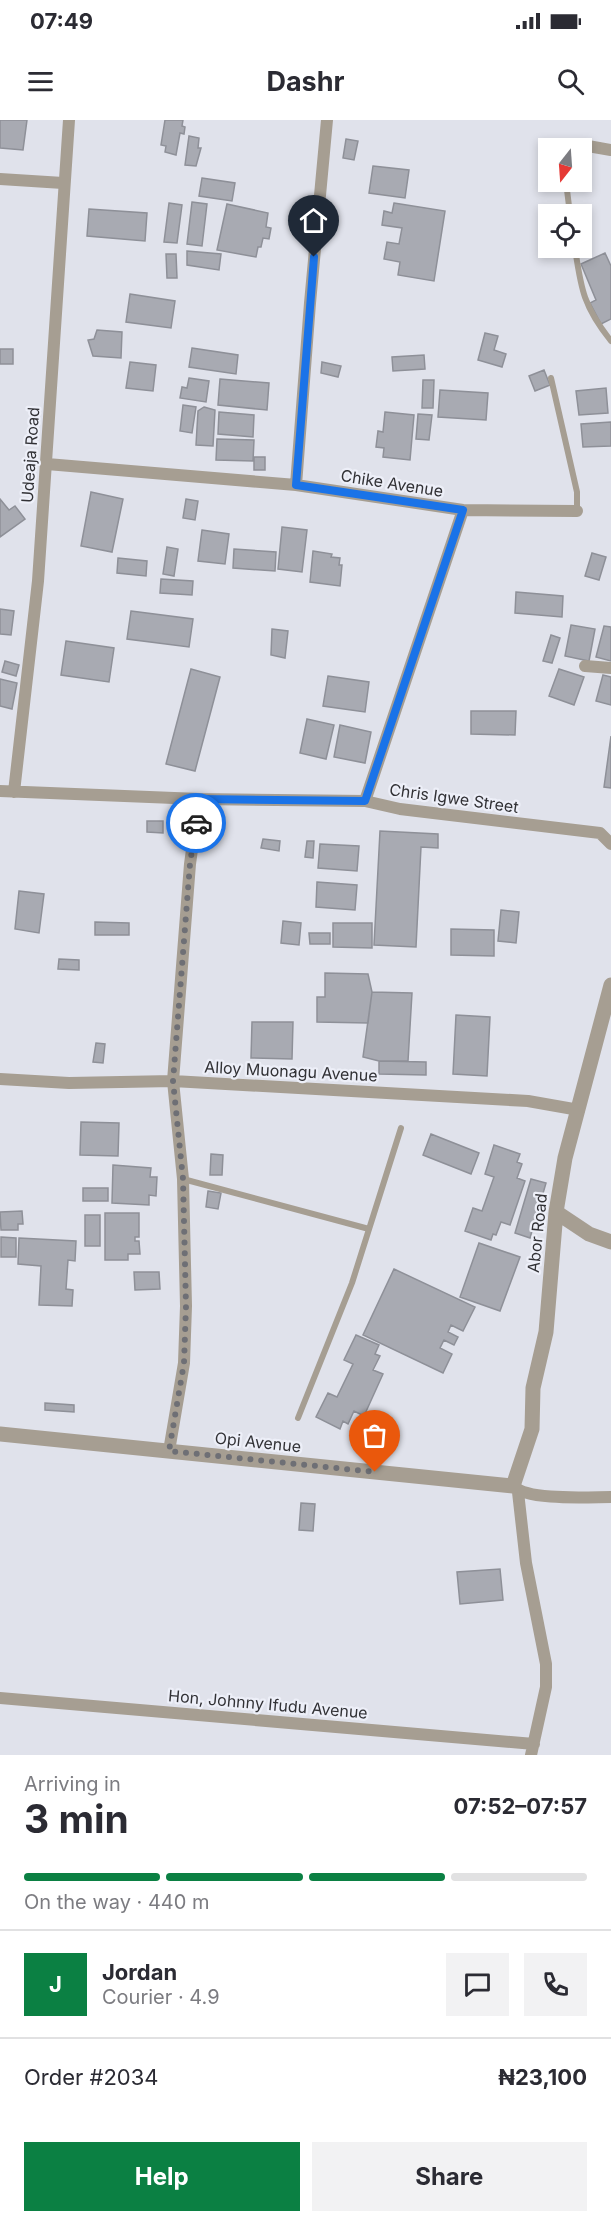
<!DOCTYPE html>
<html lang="en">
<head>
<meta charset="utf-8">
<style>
  :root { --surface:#fff; --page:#f2f2f3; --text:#2b2b33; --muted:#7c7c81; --line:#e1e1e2; --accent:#0b8043 }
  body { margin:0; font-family:Inter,sans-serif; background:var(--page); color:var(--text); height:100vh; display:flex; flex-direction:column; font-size:22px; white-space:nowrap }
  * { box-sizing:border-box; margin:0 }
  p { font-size:20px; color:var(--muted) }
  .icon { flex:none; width:33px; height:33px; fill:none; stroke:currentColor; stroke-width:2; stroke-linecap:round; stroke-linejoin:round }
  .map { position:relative; height:1635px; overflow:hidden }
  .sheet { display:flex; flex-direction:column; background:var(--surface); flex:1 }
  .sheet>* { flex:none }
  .needle { width:39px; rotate:197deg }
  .fabs { position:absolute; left:538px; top:18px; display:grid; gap:12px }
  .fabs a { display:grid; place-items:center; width:54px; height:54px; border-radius:0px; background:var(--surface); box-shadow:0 3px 9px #0003; font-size:30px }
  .pin { position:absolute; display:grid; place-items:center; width:51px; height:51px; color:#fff; margin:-62px -26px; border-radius:50% 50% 50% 0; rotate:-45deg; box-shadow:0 0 6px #0007 }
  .pin .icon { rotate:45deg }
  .courier { position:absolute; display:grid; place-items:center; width:60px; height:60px; margin:-30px; border:4px solid #1a73e8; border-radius:50%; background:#fff; color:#222; box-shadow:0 2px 8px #0007 }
  .headline em { font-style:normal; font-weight:700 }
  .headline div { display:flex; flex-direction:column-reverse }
  .headline { display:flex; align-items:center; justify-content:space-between; height:102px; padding:0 24px }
  h1 { font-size:39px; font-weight:700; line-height:45px }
  .bar { display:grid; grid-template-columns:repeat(4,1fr); gap:9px 6px; align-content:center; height:72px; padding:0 24px }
  .bar i { height:8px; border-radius:4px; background:var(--line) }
  .bar .current { background:var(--accent) }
  .bar p { grid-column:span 4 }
  .line { display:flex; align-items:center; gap:15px; padding:0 24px; border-top:2px solid var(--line) }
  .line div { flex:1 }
  .round { display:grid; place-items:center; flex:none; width:63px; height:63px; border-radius:0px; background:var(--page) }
  .action { display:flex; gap:12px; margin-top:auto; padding:12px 24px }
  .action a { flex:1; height:69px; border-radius:0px; background:var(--accent); color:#fff; font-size:24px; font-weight:700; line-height:69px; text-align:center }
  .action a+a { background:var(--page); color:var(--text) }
  .status { display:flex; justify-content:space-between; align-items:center; height:42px; padding:0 30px; background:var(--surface); direction:ltr }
  .status svg { height:16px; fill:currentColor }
  header { display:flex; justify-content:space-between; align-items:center; height:78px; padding:0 24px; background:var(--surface); font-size:27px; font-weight:700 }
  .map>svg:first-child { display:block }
  .building { fill:#a8aab2; stroke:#8e9098; stroke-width:1.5 }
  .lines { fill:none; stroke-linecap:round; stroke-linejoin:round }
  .service { stroke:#a69e92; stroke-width:6 }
  .minor { stroke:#a69e92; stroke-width:12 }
  .tertiary { stroke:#a69e92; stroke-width:15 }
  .done { stroke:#6e6f75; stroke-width:6; stroke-dasharray:0 10.8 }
  .route { stroke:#1a73e8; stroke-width:8 }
  .labels { text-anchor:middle; stroke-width:4.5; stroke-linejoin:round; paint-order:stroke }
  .street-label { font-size:16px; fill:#313135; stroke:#edeff8 }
</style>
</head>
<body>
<div class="status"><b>07:49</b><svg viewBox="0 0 49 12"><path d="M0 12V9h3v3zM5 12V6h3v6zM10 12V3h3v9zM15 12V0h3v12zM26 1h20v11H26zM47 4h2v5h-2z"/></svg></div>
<header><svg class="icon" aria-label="menu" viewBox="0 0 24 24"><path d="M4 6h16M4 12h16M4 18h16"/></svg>Dashr<svg class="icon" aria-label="search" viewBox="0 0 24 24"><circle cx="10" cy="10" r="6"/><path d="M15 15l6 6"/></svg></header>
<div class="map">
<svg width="611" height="1635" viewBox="0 0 611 1635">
  <rect width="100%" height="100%" fill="#e0e2eb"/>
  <!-- building -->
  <path class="building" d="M0 0H27L23 30 0 28Z
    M165 0H183L182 6 185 7 184 14 180 13 176 35 165 32 166 26 161 25Z
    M189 16 199 18 198 28H201L196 46 185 45Z
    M346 19 358 21 354 40 343 38Z
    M373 46 409 50 405 78 369 73Z
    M202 58 235 63 232 81 199 76Z
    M192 82 207 84 202 126 187 124Z
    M169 83 182 85 177 123 164 122Z
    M394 83 445 91 434 161 398 155 400 142 384 139 387 122 399 124 402 108 382 105 384 91 392 93Z
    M227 84 268 93 266 107 271 108 269 119 263 118 261 127H258L256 137 217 130Z
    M89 89 147 93 145 121 87 116Z
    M187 131 221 134 219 150 187 145Z
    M605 133 611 146V199L601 204 590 183 596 180 581 144Z
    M166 134H176L177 158H167Z
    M130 174 175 181 171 208 126 202Z
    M97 210 122 212 121 238 93 236 88 220 94 219Z
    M485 213 498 216 494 230 506 234 502 247 478 240Z
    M192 228 238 235 236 254 189 247Z
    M0 229H13V244H0Z
    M424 235 425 249 393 251 392 237Z
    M130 242 156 245 153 271 126 268Z
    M322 242 341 246 338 257 321 253Z
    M544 250 550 265 535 271 529 256Z
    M189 258 209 261 206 282 180 278 182 267 187 268Z
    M220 259 269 263 267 290 218 285Z
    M423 260H434L433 288H422Z
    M606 268 608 293 579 295 576 271Z
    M440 270 488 273 486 300 438 297Z
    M183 285 196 287 192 313 180 311Z
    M204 287 215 290 213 326 196 325 198 291Z
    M219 292 254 295 253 317 218 314Z
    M385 292 414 295 410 340 383 337 384 328 376 327 378 311 383 312Z
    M418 294 432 295 429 320 416 319Z
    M611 302V326L583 327 581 304Z
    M217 319 254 320 253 341 216 340Z
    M254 337H265V350H254Z
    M91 372 123 379 112 432 81 426Z
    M0 379 9 390 15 386 25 399 0 417Z
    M186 379 198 381 195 400 183 398Z
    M282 407 307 410 302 452 278 449Z
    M202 410 229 414 225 444 198 441Z
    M167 427 178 429 174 456 163 454Z
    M234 429 276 432 275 451 233 448Z
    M313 431 332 434 331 437 340 438 339 445H342L340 466 310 462Z
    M592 433 606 437 599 460 585 456Z
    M118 438 147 441 146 456 117 453Z
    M161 459 193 461 192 475 160 473Z
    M516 472 563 476 562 497 515 493Z
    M0 489 14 491 11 515 0 514Z
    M131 491 193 499 189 527 127 519Z
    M571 505 595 509 589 541 565 536Z
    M604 506 611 507V541L596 537Z
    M272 509 288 511 285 538 271 535Z
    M551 515 560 518 552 543 543 541Z
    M66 521 114 528 109 562 61 555Z
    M5 541 19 545 16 556 2 552Z
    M191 549 220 557 195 651 166 644Z
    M559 549 584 557 574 585 549 576Z
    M603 555 611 557V585L596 581Z
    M328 556 369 562 365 592 323 586Z
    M0 559 17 563 12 589 0 586Z
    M471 591H516L515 615 471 614Z
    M307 599 334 605 326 639 300 633Z
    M340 605 371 612 365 643 334 637Z
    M611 616V668L604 667Z
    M147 701H163V713L147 712Z
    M380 711 438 714V728L421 727 416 827 374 825Z
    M263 719 280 721 279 731 261 728Z
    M307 721H314L313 738 305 737Z
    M320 724 359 726 357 751 318 748Z
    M317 762 357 765 355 790 316 787Z
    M19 771 44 774 39 813 15 809Z
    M501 790 519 792 516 823 498 821Z
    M283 801 301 803 299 825 281 823Z
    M95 802 129 803V815H95Z
    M333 803H372V828L333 827Z
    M451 809 494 810V836L451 835Z
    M309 813H330V824H310Z
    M59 839 79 840V850L58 849Z
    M325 853 368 854 372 872 368 903 317 902V877H325Z
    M372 872 412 873 408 941H379L363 937Z
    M456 895 490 897 487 956 453 954Z
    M252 902H293L292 939 251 938Z
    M96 923 105 924 103 943 93 942Z
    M379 941 426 942V955L379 954Z
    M81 1002 119 1003 118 1036 80 1035Z
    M431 1014 479 1033 471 1054 423 1035Z
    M494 1025 520 1034 517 1042 522 1044 517 1058 525 1061 510 1105 501 1102 496 1115 493 1114 491 1120 465 1111 473 1088 482 1091 494 1057 485 1054Z
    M211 1034 223 1035 222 1055H210Z
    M113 1045 151 1048 150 1057H157L156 1076 149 1075V1085L112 1083Z
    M531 1059 546 1063 530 1118 515 1113Z
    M83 1068H108V1081H83Z
    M208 1071 221 1073 218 1089 206 1087Z
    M22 1091 23 1104H18V1110H1L0 1092Z
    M105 1093H139V1117H135V1121H139L140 1134H128V1140H105Z
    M85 1095H100V1126H85Z
    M1 1117 16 1118V1137H1Z
    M19 1118 76 1121 75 1141 68 1140 66 1169 73 1170 72 1186 39 1185 41 1146 18 1144Z
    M479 1123 520 1137 500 1191 460 1177Z
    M394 1149 475 1187 463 1211 451 1205 448 1212 458 1217 454 1225 444 1220 440 1228 452 1234 443 1253 363 1215Z
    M134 1152H159L160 1169 135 1170Z
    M356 1215 379 1225 375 1234 380 1236 373 1250 383 1254 364 1296 354 1291 348 1304 343 1301 340 1309 316 1297 328 1273 337 1277 353 1244 344 1240Z
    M45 1283 74 1285V1292L45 1290Z
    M301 1383 315 1384 313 1411 299 1410Z
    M500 1449 503 1480 460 1484 457 1452Z"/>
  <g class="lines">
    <!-- service -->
    <path class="service" d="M566 62 570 94
      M575 128C581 170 584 187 611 221
      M551 258 577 372V390
      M183 1059 369 1109
      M298 1298 352 1163 401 1008"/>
    <!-- minor -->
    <path class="minor" d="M581 28 588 26 611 30
      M0 59 63 63
      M47 344 296 365 463 390 577 391
      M296 365 310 183 327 0
      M585 546 611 548
      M0 671 199 679 365 681 400 689 600 713 611 724
      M14 672 38 461 69 0
      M365 681 463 390
      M0 959 69 963 173 961 528 981 579 990
      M169 1331 184 1243 186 1186 183 1059 173 961 190 744 199 679
      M513 1366C528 1381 589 1377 611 1377
      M518 1372 526 1443 546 1544V1567L531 1635
      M0 1578 534 1624"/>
    <!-- tertiary -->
    <path class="tertiary" d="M556 1092 589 1114 611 1122
      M0 1314 513 1366 532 1309 533 1268 546 1212 556 1092 565 1038 611 865"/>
  </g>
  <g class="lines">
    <!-- done -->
    <path class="done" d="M196 703 190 744 173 961 183 1059 186 1186 184 1243 169 1331 375 1352"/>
    <!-- route -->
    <path class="route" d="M196 703 199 679 365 681 463 390 296 365 314 137"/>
  </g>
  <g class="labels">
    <!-- street labels -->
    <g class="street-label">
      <text transform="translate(30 335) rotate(-86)" y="6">Udeaja Road</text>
      <text transform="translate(392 363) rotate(9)" y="6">Chike Avenue</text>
      <text transform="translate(454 678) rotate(8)" y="6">Chris Igwe Street</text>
      <text transform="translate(291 951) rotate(3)" y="6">Alloy Muonagu Avenue</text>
      <text transform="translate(537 1113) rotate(-84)" y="6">Abor Road</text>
      <text transform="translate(258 1322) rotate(6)" y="6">Opi Avenue</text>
      <text transform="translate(268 1584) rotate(5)" y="6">Hon, Johnny Ifudu Avenue</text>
    </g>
  </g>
</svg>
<div class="fabs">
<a><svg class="needle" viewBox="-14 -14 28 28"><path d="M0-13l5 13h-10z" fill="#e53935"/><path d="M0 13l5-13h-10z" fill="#7c7c81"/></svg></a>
<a><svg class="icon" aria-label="locate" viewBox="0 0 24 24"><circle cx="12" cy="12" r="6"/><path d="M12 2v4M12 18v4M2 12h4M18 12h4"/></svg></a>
</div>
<div class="pin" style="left:375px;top:1352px;background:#ea580c"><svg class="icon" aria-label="bag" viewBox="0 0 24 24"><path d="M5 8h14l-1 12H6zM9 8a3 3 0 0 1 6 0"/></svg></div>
<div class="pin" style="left:314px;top:137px;background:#1f2937"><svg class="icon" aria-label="home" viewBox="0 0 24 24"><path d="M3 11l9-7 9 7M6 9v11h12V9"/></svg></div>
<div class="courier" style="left:196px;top:703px"><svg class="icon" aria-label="car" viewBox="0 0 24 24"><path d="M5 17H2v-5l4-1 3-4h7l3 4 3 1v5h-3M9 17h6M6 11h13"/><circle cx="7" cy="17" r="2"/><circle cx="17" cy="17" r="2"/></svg></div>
</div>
<section class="sheet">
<div class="headline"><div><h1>3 min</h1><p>Arriving in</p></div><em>07:52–07:57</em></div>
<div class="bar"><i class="current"></i><i class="current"></i><i class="current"></i><i></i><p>On the way · 440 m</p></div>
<div class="line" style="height:108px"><b class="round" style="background:var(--accent);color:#fff">J</b><div><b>Jordan</b><p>Courier · 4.9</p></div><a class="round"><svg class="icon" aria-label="chat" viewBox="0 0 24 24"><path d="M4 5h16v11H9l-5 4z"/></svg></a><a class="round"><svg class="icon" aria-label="phone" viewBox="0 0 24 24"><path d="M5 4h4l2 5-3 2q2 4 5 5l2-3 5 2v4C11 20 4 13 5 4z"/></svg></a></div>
<div class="line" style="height:78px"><div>Order #2034</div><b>₦23,100</b></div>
<div class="action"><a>Help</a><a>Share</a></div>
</section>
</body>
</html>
